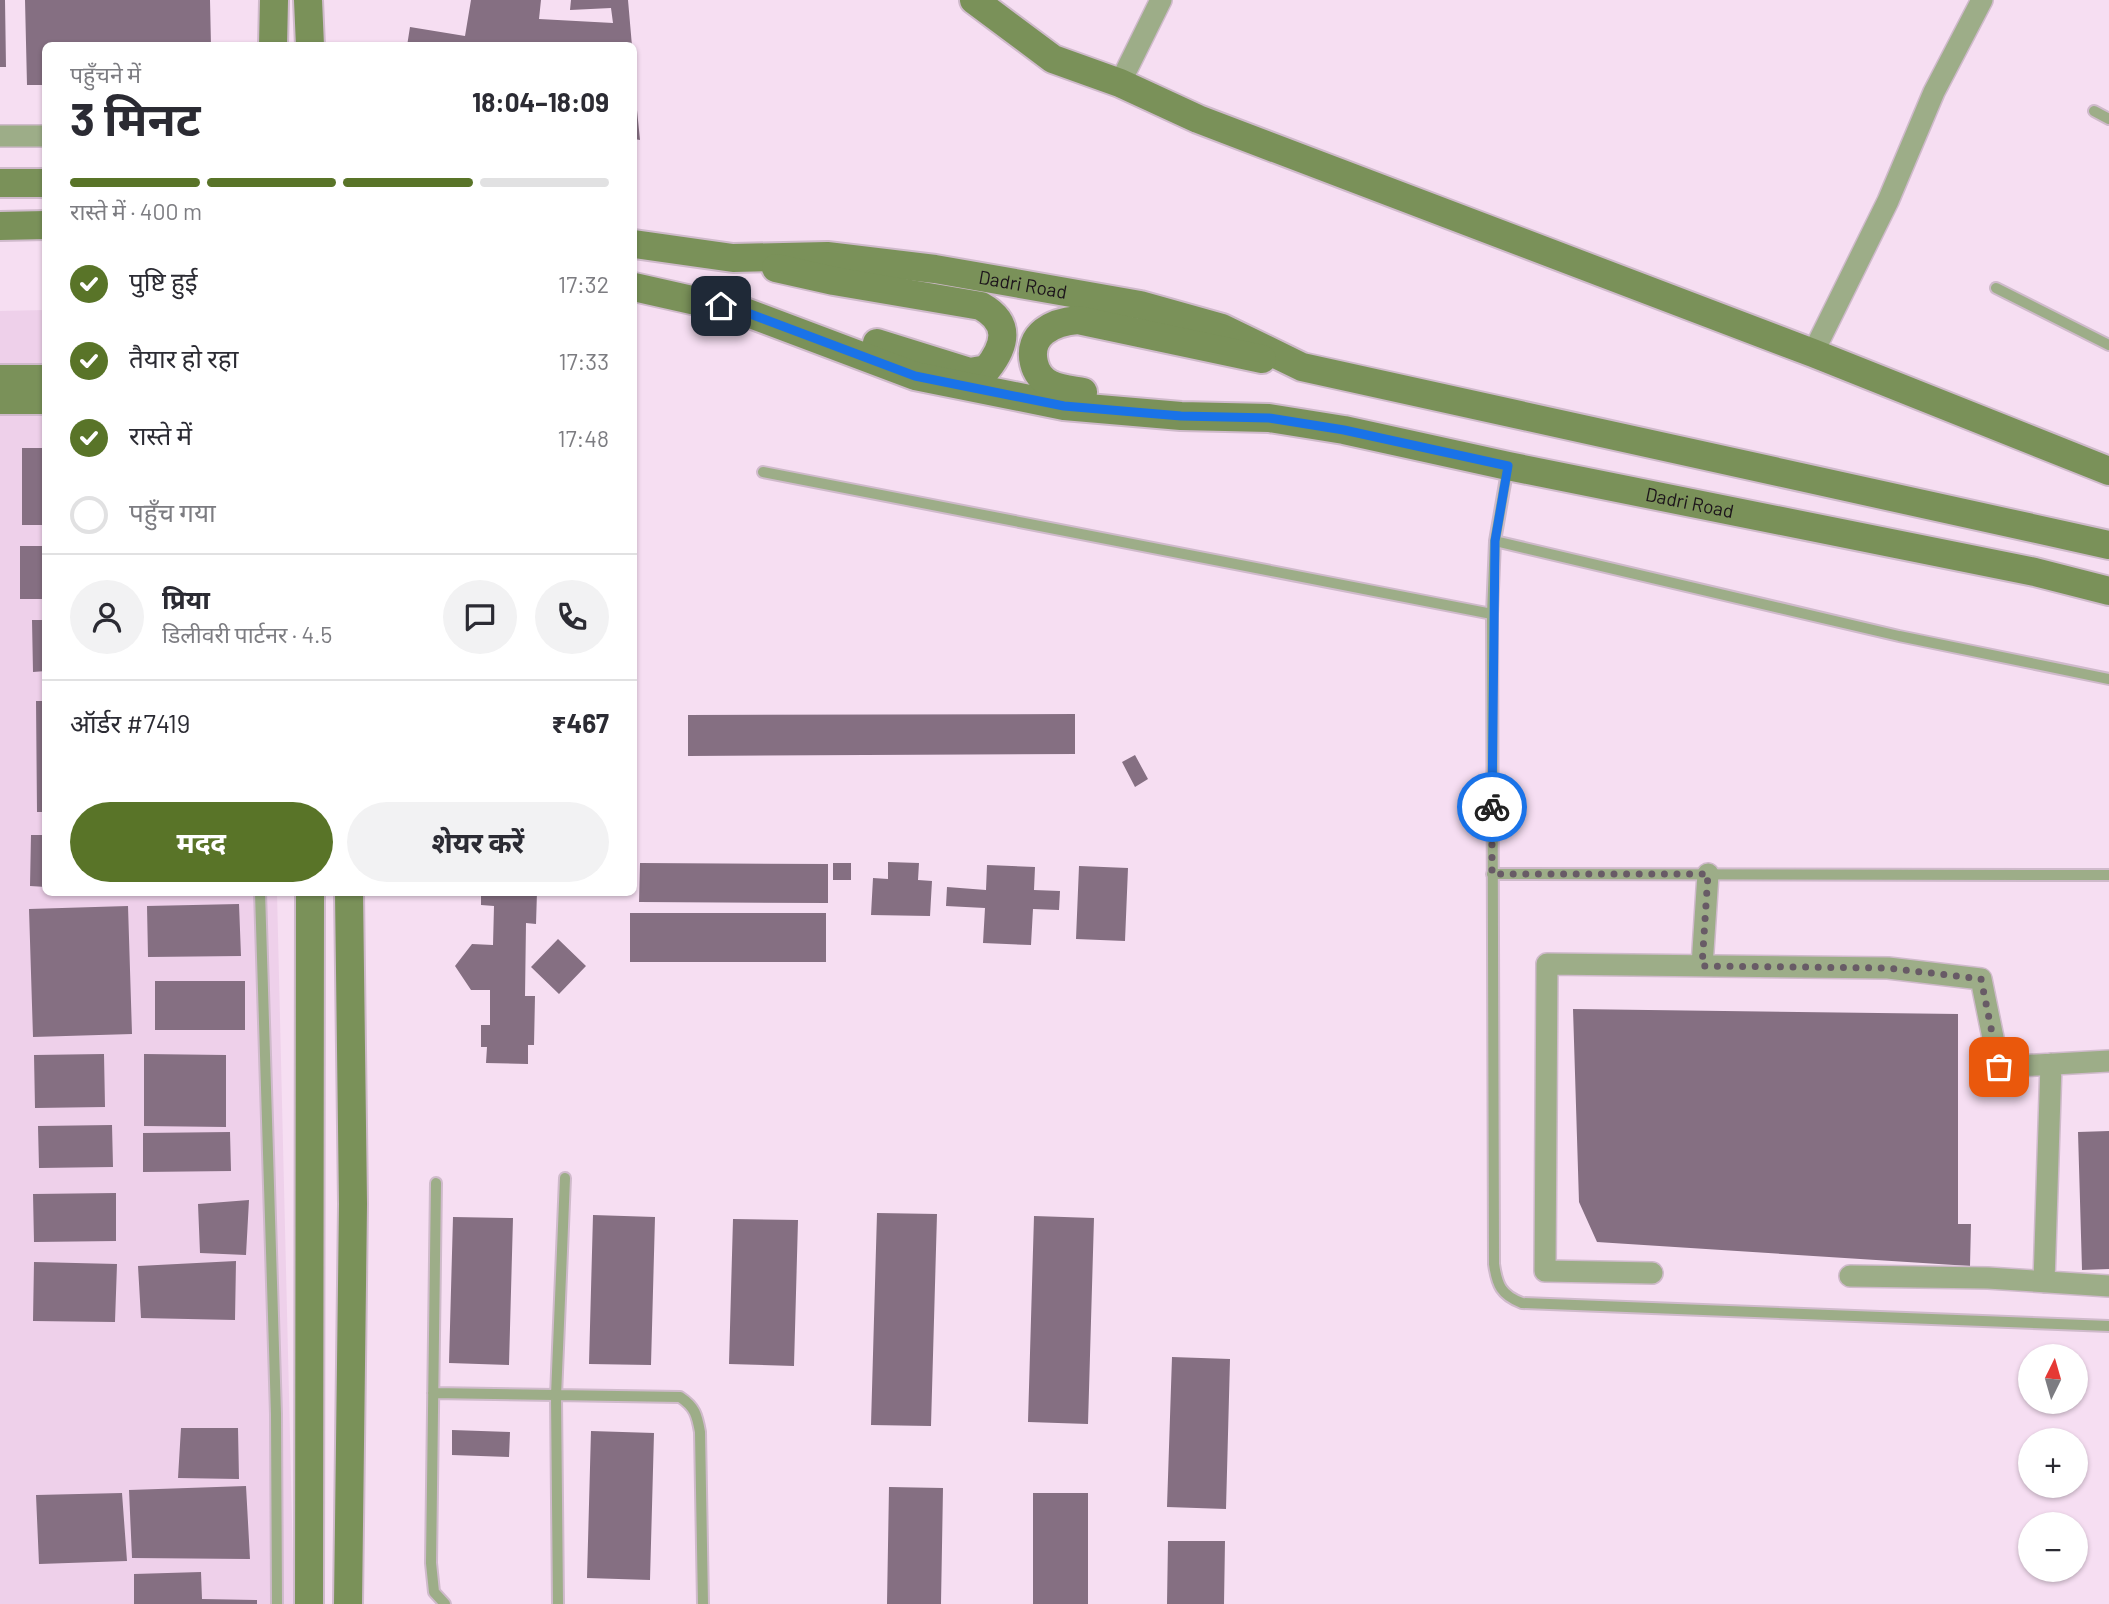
<!DOCTYPE html>
<html lang="hi">
<head>
<meta charset="utf-8">
<style>
  :root { --surface:#fff; --page:#f2f2f3; --text:#2b2b33; --muted:#7c7c81; --line:#e1e1e2; --accent:#597428 }
  body { margin:0; font-family:Barlow,"Noto Sans Devanagari",sans-serif; background:var(--page); color:var(--text); height:100vh; display:flex; flex-direction:column; font-size:26px; white-space:nowrap }
  * { box-sizing:border-box; margin:0 }
  p { font-size:23px; color:var(--muted) }
  .icon { flex:none; width:38px; height:38px; fill:none; stroke:currentColor; stroke-width:2; stroke-linecap:round; stroke-linejoin:round }
  .map { position:relative; flex:1; overflow:hidden }
  .drawer { position:absolute; left:42px; top:42px; width:595px; height:854px; display:flex; flex-direction:column; background:var(--surface); border-radius:10px; box-shadow:0 2px 5px #0004 }
  .drawer>* { flex:none }
  .needle { width:46px; rotate:5deg }
  .controls { position:absolute; left:2018px; top:1344px; display:grid; gap:14px }
  .controls a { display:grid; place-items:center; width:70px; height:70px; border-radius:50%; background:var(--surface); box-shadow:0 2px 5px #0004; font-size:35px }
  .pin { position:absolute; display:grid; place-items:center; width:60px; height:60px; color:#fff; margin:-30px; border-radius:14px; box-shadow:0 4px 10px #0006 }
  .courier { position:absolute; display:grid; place-items:center; width:70px; height:70px; margin:-35px; border:5px solid #1a73e8; border-radius:50%; background:#fff; color:#222; box-shadow:0 2px 9px #0007 }
  .headline em { font-style:normal; font-weight:700 }
  .headline div { display:flex; flex-direction:column-reverse }
  .headline { display:flex; align-items:center; justify-content:space-between; height:119px; padding:0 28px }
  h1 { font-size:46px; font-weight:700; line-height:52px }
  .bar { display:grid; grid-template-columns:repeat(4,1fr); gap:10px 7px; align-content:center; height:84px; padding:0 28px }
  .bar i { height:9px; border-radius:5px; background:var(--line) }
  .bar .selected { background:var(--accent) }
  .bar p { grid-column:span 4 }
  .line { display:flex; align-items:center; gap:18px; padding:0 28px; border-top:2px solid var(--line) }
  .line div { flex:1 }
  .round { display:grid; place-items:center; flex:none; width:74px; height:74px; border-radius:37px; background:var(--page) }
  ol { padding:0 28px; list-style:none }
  li { display:flex; align-items:center; gap:21px; height:77px }
  li p { margin-inline-start:auto }
  li .icon { padding:7px; border-radius:50%; background:var(--accent); color:#fff; stroke-width:4 }
  li:last-child { color:var(--muted) }
  li i { width:38px; height:38px; border:4px solid var(--line); border-radius:50% }
  .cta { display:flex; gap:14px; margin-top:auto; padding:14px 28px }
  .cta a { flex:1; height:80px; border-radius:42px; background:var(--accent); color:#fff; font-size:28px; font-weight:700; line-height:80px; text-align:center }
  .cta a+a { background:var(--page); color:var(--text) }
  .map>svg:first-child { display:block }
  .built { fill:#eed0ea }
  .building { fill:#856f82 }
  .lines { fill:none; stroke-linecap:round; stroke-linejoin:round }
  .lane-casing { stroke:#cfbacb; stroke-width:14 }
  .street-casing { stroke:#cfbacb; stroke-width:24 }
  .secondary-casing { stroke:#cfbacb; stroke-width:32 }
  .lane { stroke:#9dad88; stroke-width:10 }
  .street { stroke:#9dad88; stroke-width:21 }
  .secondary { stroke:#7a9159; stroke-width:28 }
  .done { stroke:#685b66; stroke-width:7; stroke-dasharray:0 12.6 }
  .route { stroke:#1a73e8; stroke-width:9 }
  .labels { text-anchor:middle; stroke-width:5; stroke-linejoin:round; paint-order:stroke }
  .street-label { font-size:19px; fill:#1c141b; stroke:#fdeefb }
</style>
</head>
<body>
<div class="map">
<svg width="2109" height="1604" viewBox="0 0 2109 1604">
  <rect width="100%" height="100%" fill="#f6def2"/>
  <!-- built -->
  <path class="built" d="M45 310 46 892 277 893 294 1604H0V311Z"/>
  <!-- building -->
  <path class="building" d="M0 0H5L6 67H0Z
    M25 0H210L211 46H46V85H27Z
    M471 0H541L539 19 613 23 611 8 570 10 571 0H628L632 46H407L410 27 465 36Z
    M634 90H635L640 140 634 139Z
    M22 448H46V525H22Z
    M20 546H46V599H20Z
    M32 620H46V671L33 672Z
    M36 701H46V812H37Z
    M1075 714V754L688 756V715Z
    M1135 755 1148 779 1135 787 1122 762Z
    M31 835H46V887L30 886Z
    M888 862 919 863 918 880 932 881 930 916 871 915 873 878 888 879Z
    M640 863 828 864V903L639 902Z
    M833 863H851V880H833Z
    M987 865 1035 867 1034 890 1060 891 1059 910 1033 909 1031 945 983 943 985 908 946 906 947 887 986 890Z
    M1079 866 1128 868 1125 941 1076 939Z
    M481 892H537L536 924 526 923 525 996H535L534 1045H528V1064L486 1063 487 1047H481V1025H490V990H471L455 966 472 944 493 945 494 906 481 905Z
    M239 904 241 956 148 957 147 906Z
    M128 906 132 1034 33 1037 29 909Z
    M630 913H826V962H630Z
    M558 939 586 966 559 994 531 967Z
    M155 981H245V1030H155Z
    M1573 1009 1958 1014V1224H1971L1970 1266 1597 1242 1579 1202Z
    M104 1054 105 1107 35 1108 34 1055Z
    M144 1054 226 1055V1127L144 1126Z
    M112 1125 113 1167 39 1168 38 1126Z
    M2109 1131V1269L2082 1270 2078 1132Z
    M230 1132 231 1171 143 1172V1133Z
    M116 1193V1241L34 1242 33 1194Z
    M249 1200 246 1255 200 1253 198 1204Z
    M877 1213 937 1214 931 1426 871 1425Z
    M593 1215 655 1217 651 1365 589 1364Z
    M1034 1216 1094 1218 1088 1424 1028 1422Z
    M453 1217 513 1218 509 1365 449 1363Z
    M733 1219 798 1220 794 1366 729 1364Z
    M236 1261 235 1320 141 1318 138 1266Z
    M34 1262 117 1264 115 1322 33 1321Z
    M1172 1357 1230 1359 1226 1509 1167 1507Z
    M181 1428H238L239 1479 178 1478Z
    M452 1430 510 1432 509 1457 452 1455Z
    M591 1431 654 1433 650 1580 587 1578Z
    M246 1486 250 1559 132 1558 129 1490Z
    M889 1487 943 1488 941 1604H887Z
    M122 1493 127 1561 39 1564 36 1495Z
    M1033 1493H1088V1604H1033Z
    M1168 1541H1225L1224 1604H1167Z
    M201 1572 202 1599 257 1600V1604H134V1574Z"/>
  <g class="lines">
    <defs>
      <path id="lane" d="M2094 111 2109 119
        M1996 288 2109 345
        M1508 466 1495 541 1492 614 1494 1264C1497 1285 1501 1295 1522 1303L2109 1326
        M763 472 1492 614
        M1495 541 1899 636 2109 679
        M1492 874 2109 875
        M260 892 276 1414 277 1604
        M436 1183 431 1563 434 1592 445 1604
        M433 1393 680 1397C695 1407 697 1415 700 1432L703 1604
        M558 1604 556 1396 565 1178"/>
      <path id="street" d="M1120 83 1161 0
        M0 136H46
        M1813 353 1888 201 1934 92 1982 0
        M1702 966 1708 874
        M1652 1273 1545 1271 1547 964 1888 968 1981 979 1999 1067 2109 1061
        M1850 1276 1988 1278 2109 1286
        M2044 1282 2051 1064"/>
      <g id="secondary">
        <path d="M308 0 310 46"/>
        <path d="M974 0 1053 59 1120 83 1198 119 1813 353 2109 471"/>
        <path d="M273 46 274 0"/>
        <path d="M0 183H46"/>
        <path d="M0 226 46 225"/>
        <path id="s1" d="M634 244 733 258 827 256 935 269 1140 305 1222 328 1302 367 2109 545"/>
        <path d="M776 268 834 281 981 306C1011 323 1006 345 987 369L970 372 877 343"/>
        <path id="s2" d="M634 287 745 312 915 376 1064 406 1181 416 1269 418 1344 430 1508 466 2035 572 2109 591"/>
        <path d="M0 379H46"/>
        <path d="M1083 392C1073 390 1059 389 1050 384 1042 380 1036 372 1034 363 1027 334 1053 322 1078 320L1262 359"/>
        <path d="M0 400H46"/>
        <path d="M309 1604 310 892"/>
        <path d="M348 1604 353 1204 349 892"/>
      </g>
    </defs>
    <!-- lane casing -->
    <use href="#lane" class="lane-casing"/>
    <!-- street casing -->
    <use href="#street" class="street-casing"/>
    <!-- secondary casing -->
    <use href="#secondary" class="secondary-casing"/>
    <!-- lane -->
    <use href="#lane" class="lane"/>
    <!-- street -->
    <use href="#street" class="street"/>
    <!-- secondary -->
    <use href="#secondary" class="secondary"/>
  </g>
  <g class="lines">
    <!-- done -->
    <path class="done" d="M1492 807V874H1708L1702 966 1888 968 1981 979 1999 1067"/>
    <!-- route -->
    <path class="route" d="M721 306 745 312 915 376 989 391 1064 406 1181 416 1269 418 1344 430 1508 466 1495 541 1492 807"/>
  </g>
  <g class="labels">
    <!-- street labels -->
    <g class="street-label">
      <text dy="7" stroke="none"><textPath href="#s1" startOffset="392">Dadri Road</textPath></text>
      <text dy="7" stroke="none"><textPath href="#s2" startOffset="1082">Dadri Road</textPath></text>
    </g>
  </g>
</svg>
<div class="controls">
<a><svg class="needle" viewBox="-14 -14 28 28"><path d="M0-13l5 13h-10z" fill="#e53935"/><path d="M0 13l5-13h-10z" fill="#7c7c81"/></svg></a>
<a>+</a>
<a>−</a>
</div>
<div class="pin" style="left:1999px;top:1067px;background:#ea580c"><svg class="icon" aria-label="bag" viewBox="0 0 24 24"><path d="M5 8h14l-1 12H6zM9 8a3 3 0 0 1 6 0"/></svg></div>
<div class="pin" style="left:721px;top:306px;background:#1f2937"><svg class="icon" aria-label="home" viewBox="0 0 24 24"><path d="M3 11l9-7 9 7M6 9v11h12V9"/></svg></div>
<div class="courier" style="left:1492px;top:807px"><svg class="icon" aria-label="bike" viewBox="0 0 24 24"><circle cx="6" cy="16" r="4"/><circle cx="18" cy="16" r="4"/><path d="M6 16l4-8h5l3 8M10 8l3 8H6M13 5h3"/></svg></div>
<section class="drawer">
<div class="headline"><div><h1>3 मिनट</h1><p>पहुँचने में</p></div><em>18:04–18:09</em></div>
<div class="bar"><i class="selected"></i><i class="selected"></i><i class="selected"></i><i></i><p>रास्ते में · 400 m</p></div>
<ol>
<li><svg class="icon" aria-label="check" viewBox="0 0 24 24"><path d="M5 12l5 5 9-10"/></svg>पुष्टि हुई<p>17:32</p></li>
<li><svg class="icon" aria-label="check" viewBox="0 0 24 24"><path d="M5 12l5 5 9-10"/></svg>तैयार हो रहा<p>17:33</p></li>
<li><svg class="icon" aria-label="check" viewBox="0 0 24 24"><path d="M5 12l5 5 9-10"/></svg>रास्ते में<p>17:48</p></li>
<li><i></i>पहुँच गया</li>
</ol>
<div class="line" style="height:126px"><a class="round"><svg class="icon" aria-label="person" viewBox="0 0 24 24"><circle cx="12" cy="8" r="4"/><path d="M4 21q1-7 8-7t8 7"/></svg></a><div><b>प्रिया</b><p>डिलीवरी पार्टनर · 4.5</p></div><a class="round"><svg class="icon" aria-label="chat" viewBox="0 0 24 24"><path d="M4 5h16v11H9l-5 4z"/></svg></a><a class="round"><svg class="icon" aria-label="phone" viewBox="0 0 24 24"><path d="M5 4h4l2 5-3 2q2 4 5 5l2-3 5 2v4C11 20 4 13 5 4z"/></svg></a></div>
<div class="line" style="height:91px"><div>ऑर्डर #7419</div><b>₹467</b></div>
<div class="cta"><a>मदद</a><a>शेयर करें</a></div>
</section>
</div>
</body>
</html>
